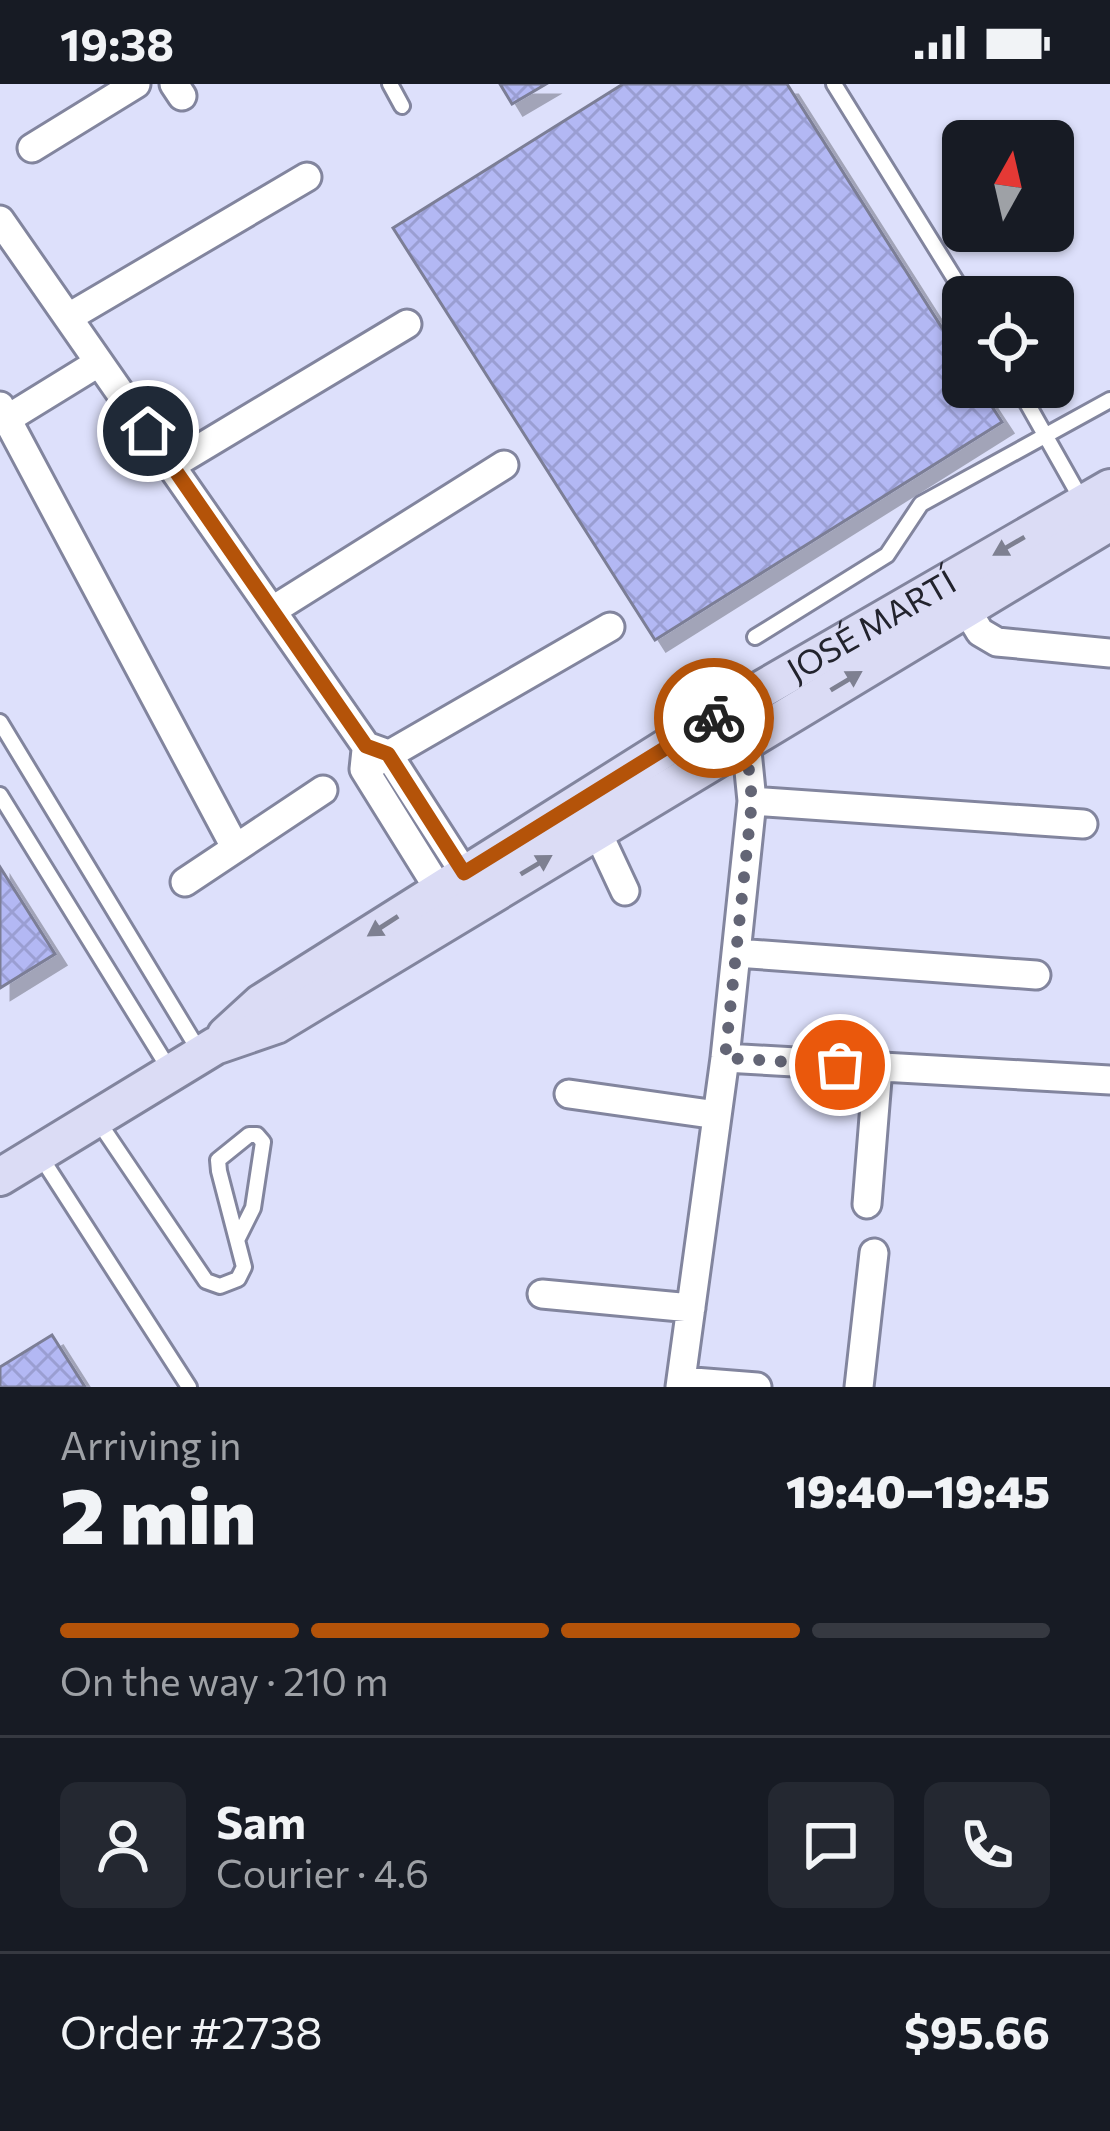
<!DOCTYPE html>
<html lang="en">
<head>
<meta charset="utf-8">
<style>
  :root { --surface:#171b24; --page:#242831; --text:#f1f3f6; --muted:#9ea1a6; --line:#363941; --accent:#b45309 }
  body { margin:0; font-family:Commissioner,sans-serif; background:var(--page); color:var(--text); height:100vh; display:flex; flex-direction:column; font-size:45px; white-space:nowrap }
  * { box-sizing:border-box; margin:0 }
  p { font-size:39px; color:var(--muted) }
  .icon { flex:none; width:66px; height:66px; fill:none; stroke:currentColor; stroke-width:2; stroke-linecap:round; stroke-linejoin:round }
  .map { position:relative; height:1303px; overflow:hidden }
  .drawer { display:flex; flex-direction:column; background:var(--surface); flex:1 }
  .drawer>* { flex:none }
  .needle { width:78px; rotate:8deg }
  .controls { position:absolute; left:942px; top:36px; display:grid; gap:24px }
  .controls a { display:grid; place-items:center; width:132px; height:132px; border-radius:18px; background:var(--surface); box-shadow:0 3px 9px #0004; font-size:60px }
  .pin { position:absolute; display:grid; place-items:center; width:102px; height:102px; color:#fff; margin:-51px; border:6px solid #fff; border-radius:50%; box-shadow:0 3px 12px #0007 }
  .courier { position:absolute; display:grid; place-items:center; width:120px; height:120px; margin:-60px; border:9px solid #b45309; border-radius:50%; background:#fff; color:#222; box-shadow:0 3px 15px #0007 }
  .headline em { font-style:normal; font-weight:800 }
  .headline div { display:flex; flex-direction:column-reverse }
  .headline { display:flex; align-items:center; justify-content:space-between; height:204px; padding:0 60px }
  h1 { font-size:78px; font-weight:800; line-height:90px }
  .bar { display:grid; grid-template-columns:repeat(4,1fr); gap:18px 12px; align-content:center; height:144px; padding:0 60px }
  .bar i { height:15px; border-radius:9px; background:var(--line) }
  .bar .selected { background:var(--accent) }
  .bar p { grid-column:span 4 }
  .line { display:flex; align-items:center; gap:30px; padding:0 60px; border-top:3px solid var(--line) }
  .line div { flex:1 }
  .round { display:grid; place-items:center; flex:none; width:126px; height:126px; border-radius:18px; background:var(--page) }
  .status { display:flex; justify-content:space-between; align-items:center; height:84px; padding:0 60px; background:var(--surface); direction:ltr }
  .status svg { height:33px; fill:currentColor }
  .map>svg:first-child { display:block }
  .building { fill:url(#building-cross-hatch); stroke:#7b7e96; stroke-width:3; filter:url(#shadow) }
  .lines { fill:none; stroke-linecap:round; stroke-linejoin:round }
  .service-casing { stroke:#82859e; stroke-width:20 }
  .minor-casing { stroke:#82859e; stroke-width:33 }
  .secondary-casing { stroke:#82859e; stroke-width:42 }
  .service { stroke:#fff; stroke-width:14 }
  .minor { stroke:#fff; stroke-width:27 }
  .secondary { stroke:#dbdcf5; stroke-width:36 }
  .oneway { fill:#7e8091 }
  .done { stroke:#636575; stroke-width:12; stroke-dasharray:0 21.6 }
  .route { stroke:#b45309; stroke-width:15 }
  .labels { text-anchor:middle; stroke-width:9; stroke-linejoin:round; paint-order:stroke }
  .street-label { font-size:33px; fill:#22232d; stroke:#fff }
</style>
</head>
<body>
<div class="status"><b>19:38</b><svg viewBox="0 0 49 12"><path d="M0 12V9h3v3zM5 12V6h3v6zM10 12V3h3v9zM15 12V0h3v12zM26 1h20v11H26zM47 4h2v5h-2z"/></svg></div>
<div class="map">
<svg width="1110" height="1303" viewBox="0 0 1110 1303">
  <defs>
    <pattern id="building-cross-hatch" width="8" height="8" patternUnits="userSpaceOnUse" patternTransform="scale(3)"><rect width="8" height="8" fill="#b3b8f4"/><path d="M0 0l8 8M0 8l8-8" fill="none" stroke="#9a9ed2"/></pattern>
    <filter id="shadow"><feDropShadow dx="11" dy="11" stdDeviation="0" flood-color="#0004"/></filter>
  </defs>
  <rect width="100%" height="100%" fill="#dde0fb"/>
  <!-- building -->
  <path class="building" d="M500 0H546L512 20Z
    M623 0H787L963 277V303H979L1002 338 655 556 393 144Z
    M0 783 55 870 0 904Z
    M52 1251 85 1303H0V1283Z"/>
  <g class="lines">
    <defs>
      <path id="service" d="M390 0 402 22
        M834 0 966 213
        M1018 303 1084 420
        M755 553 887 471 921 420 1110 316
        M0 638 201 970
        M0 711 171 988
        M98 1037 206 1197 220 1202 238 1195 244 1183 219 1087 218 1076 249 1051H257L263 1058 253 1124 237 1156
        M39 1070 189 1303"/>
      <path id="minor" d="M174 0 182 12
        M32 64 136 0
        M0 136 366 662 388 670 474 804
        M69 233 307 93
        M0 322 235 763
        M7 335 98 279
        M172 381 407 240
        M966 525 980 548 997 558 1110 569
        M273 526 504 381
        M366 666 364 685 448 820
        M364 685 610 543
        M752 717 1083 740
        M596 745 625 807
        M185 798 323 706
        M736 869 1036 891
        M725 974 1110 996
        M569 1010 717 1031
        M867 1120 878 983
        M542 1210 691 1224
        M681 1297 757 1303
        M680 1303 725 974 752 717 746 657 731 623
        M859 1303 874 1169"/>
      <g id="secondary">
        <path id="s1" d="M226 951 261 919 731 623 1110 404"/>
        <path d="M0 1093 215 962 276 941 1110 438"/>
      </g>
    </defs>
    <!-- service casing -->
    <use href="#service" class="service-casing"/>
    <!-- minor casing -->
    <use href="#minor" class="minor-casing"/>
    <!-- secondary casing -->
    <use href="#secondary" class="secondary-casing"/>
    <!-- service -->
    <use href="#service" class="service"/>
    <!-- minor -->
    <use href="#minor" class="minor"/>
    <!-- secondary -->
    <use href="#secondary" class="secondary"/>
  </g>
  <!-- one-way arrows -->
  <defs><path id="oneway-solid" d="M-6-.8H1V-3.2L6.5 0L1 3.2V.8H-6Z" transform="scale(3)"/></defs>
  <g class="oneway">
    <use href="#oneway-solid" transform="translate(1009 462) rotate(150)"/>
    <use href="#oneway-solid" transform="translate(846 597) rotate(-31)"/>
    <use href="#oneway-solid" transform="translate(536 781) rotate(-31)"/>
    <use href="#oneway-solid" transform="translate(383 842) rotate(147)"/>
  </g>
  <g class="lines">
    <!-- done -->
    <path class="done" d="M714 634 731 623 746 657 752 717 725 974 840 981"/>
    <!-- route -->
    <path class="route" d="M148 347 366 662 388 670 464 789 714 634"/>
  </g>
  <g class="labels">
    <!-- street labels -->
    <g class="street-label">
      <text dy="12" stroke="none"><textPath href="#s1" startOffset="765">JOSÉ MARTÍ</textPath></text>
    </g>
  </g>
</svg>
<div class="controls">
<a><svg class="needle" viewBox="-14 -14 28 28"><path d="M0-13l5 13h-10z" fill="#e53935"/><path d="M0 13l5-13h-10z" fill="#9ea1a6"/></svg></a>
<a><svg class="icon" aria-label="locate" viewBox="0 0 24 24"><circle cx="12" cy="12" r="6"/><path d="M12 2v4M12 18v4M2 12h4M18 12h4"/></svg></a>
</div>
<div class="pin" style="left:840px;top:981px;background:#ea580c"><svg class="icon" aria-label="bag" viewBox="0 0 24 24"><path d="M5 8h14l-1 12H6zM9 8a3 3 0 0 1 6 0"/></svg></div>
<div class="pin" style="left:148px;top:347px;background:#1f2937"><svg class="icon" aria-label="home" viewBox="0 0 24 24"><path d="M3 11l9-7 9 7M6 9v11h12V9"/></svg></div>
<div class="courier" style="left:714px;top:634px"><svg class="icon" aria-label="bike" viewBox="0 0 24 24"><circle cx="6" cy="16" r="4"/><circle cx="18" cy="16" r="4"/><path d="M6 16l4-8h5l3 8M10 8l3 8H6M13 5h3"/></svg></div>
</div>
<section class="drawer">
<div class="headline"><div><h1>2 min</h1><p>Arriving in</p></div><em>19:40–19:45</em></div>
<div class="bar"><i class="selected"></i><i class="selected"></i><i class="selected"></i><i></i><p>On the way · 210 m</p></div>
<div class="line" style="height:216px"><a class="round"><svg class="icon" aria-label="person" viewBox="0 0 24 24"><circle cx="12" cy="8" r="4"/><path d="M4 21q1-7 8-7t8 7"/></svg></a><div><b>Sam</b><p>Courier · 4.6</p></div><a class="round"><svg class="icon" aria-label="chat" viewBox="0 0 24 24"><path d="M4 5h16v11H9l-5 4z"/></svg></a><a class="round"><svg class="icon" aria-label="phone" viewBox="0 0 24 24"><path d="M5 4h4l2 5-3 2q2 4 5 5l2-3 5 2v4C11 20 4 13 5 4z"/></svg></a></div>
<div class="line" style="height:156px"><div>Order #2738</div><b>$95.66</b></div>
</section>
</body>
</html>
